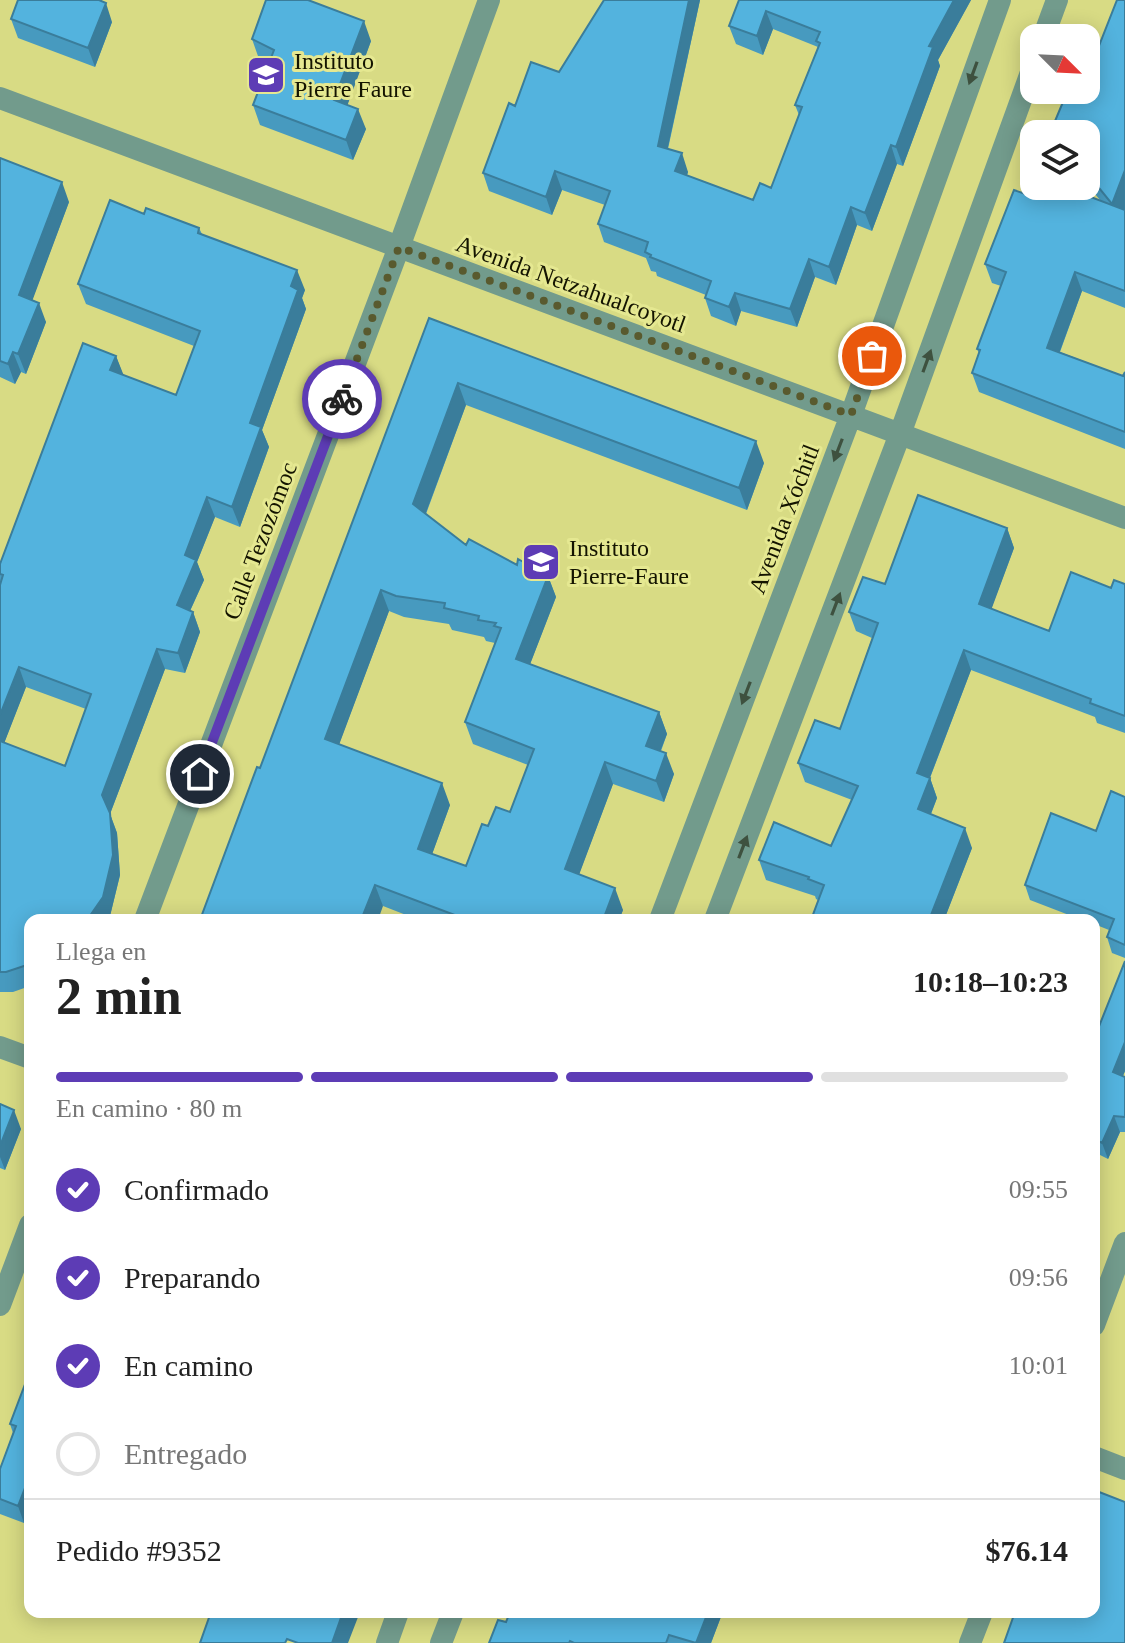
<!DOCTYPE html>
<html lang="es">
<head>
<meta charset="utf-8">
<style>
  :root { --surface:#fff; --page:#f2f2f2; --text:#222; --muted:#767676; --line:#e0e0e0; --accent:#5d3cb5 }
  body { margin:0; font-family:Georgia,serif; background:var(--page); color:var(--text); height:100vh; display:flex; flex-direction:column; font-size:30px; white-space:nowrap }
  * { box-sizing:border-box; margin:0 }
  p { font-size:26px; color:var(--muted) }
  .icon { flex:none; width:44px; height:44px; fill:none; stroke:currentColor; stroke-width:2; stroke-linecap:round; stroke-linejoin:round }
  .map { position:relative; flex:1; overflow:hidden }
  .panel { position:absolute; left:24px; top:914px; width:1076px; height:704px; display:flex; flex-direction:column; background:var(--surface); border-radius:16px; box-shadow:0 4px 20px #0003 }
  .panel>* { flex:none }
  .needle { width:52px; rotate:114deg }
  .tools { position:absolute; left:1020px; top:24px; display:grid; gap:16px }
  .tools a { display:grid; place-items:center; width:80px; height:80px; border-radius:16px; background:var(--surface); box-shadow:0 4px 20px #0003; font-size:40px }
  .pin { position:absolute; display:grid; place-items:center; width:68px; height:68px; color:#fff; margin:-34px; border:4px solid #fff; border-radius:50%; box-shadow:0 2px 8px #0007 }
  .courier { position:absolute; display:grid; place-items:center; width:80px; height:80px; margin:-40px; border:6px solid #5d3cb5; border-radius:50%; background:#fff; color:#222; box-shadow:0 2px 10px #0007 }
  .headline em { font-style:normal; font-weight:700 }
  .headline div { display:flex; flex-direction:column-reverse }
  .headline { display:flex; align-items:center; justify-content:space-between; height:136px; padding:0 32px }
  h1 { font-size:52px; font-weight:700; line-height:60px }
  .bar { display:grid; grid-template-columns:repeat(4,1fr); gap:12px 8px; align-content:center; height:96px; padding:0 32px }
  .bar i { height:10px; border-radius:6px; background:var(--line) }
  .bar .current { background:var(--accent) }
  .bar p { grid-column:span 4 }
  .line { display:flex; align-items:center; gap:20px; padding:0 32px; border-top:2px solid var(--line) }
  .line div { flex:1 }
  ol { padding:0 32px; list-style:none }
  li { display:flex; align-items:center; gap:24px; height:88px }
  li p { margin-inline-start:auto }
  li .icon { padding:8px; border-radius:50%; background:var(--accent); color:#fff; stroke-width:4 }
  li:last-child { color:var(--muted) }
  li i { width:44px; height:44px; border:4px solid var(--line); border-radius:50% }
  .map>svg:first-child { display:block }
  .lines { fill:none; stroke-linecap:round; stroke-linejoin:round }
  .minor { stroke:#729b8c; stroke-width:22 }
  .wall { fill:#479abf; fill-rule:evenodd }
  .shaded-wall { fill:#3a7d9b }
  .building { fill:#53b3de; stroke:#3a7d9b; stroke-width:2; fill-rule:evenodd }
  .oneway { fill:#3e513f }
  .done { stroke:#595a2e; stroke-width:8; stroke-dasharray:0 14.4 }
  .route { stroke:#5d3cb5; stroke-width:10 }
  .labels { text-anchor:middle; stroke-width:6; stroke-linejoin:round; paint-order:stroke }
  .poi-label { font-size:24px; fill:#141400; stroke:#e5e891; text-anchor:start }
  .street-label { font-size:24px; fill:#141400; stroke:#e5e891 }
</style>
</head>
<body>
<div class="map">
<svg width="1125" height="1643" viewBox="0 0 1125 1643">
  <rect width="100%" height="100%" fill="#d8db84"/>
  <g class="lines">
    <!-- minor -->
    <path class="minor" d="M1043 38 1057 0
      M0 98 1125 518
      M145 920 399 247 489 0
      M660 920 851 415 1000 0
      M715 920 900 434 1034 64
      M0 1047 30 1058
      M0 1305 30 1225
      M1094 1325 1125 1243
      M1094 1457 1125 1469
      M387 1643 398 1612
      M441 1643 453 1612
      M970 1643 982 1612"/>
  </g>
  <!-- wall -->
  <path class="wall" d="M604 0H700L668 149 688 172 687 176 753 200 771 188 799 115 795 105 818 47 773 29 763 55 736 44 729 26 739 0H971L938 60 940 66 903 166 897 164 872 231 857 225 836 285 815 277 797 327 741 311 736 326 711 316 705 298 706 295 657 276 656 272 651 271 646 258 604 242 598 224 605 205 562 190 552 215 489 191 483 173 515 106 559 72Z
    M1125 0V308L1082 291 1060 352 1123 376 1125 372V449L979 392 972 373 979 353 977 349 1001 286 992 283 985 264 1031 196 1100 200 1086 183V134L1057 128 1055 121 1086 90Z
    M11 19 112 22 95 67 18 38Z
    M252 39 371 41 347 105 366 129 353 160 260 125 253 105 269 64 259 59Z
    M0 158 69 202 32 300 46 322 26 374 21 372 15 384 0 377Z
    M144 214 199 228 202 234 305 290 302 298 306 309 262 430 269 447 240 527 215 517 197 562 204 580 190 611 193 612 200 632 185 673 165 669 110 814 117 833 120 875 110 916 30 920V986L13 992H0V564L116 356 123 375 176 395 194 346 86 304 78 284ZM26 687 86 709 65 766 4 743Z
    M429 318 764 463 747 510 466 405 426 514 466 545 548 576 556 597 530 664 659 712 667 734 661 751 674 774 664 802 613 784 579 874 623 910 619 920H419L383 906 260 768ZM389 611 404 617 449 624 452 630 484 637 486 641 495 643 465 722 473 744 528 765 510 812 488 826 466 866 432 854 450 805 339 744Z
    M1007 528 1014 548 991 609 1049 631 1111 588 1125 584V733L1097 723 1095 717 971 670 930 778 937 798 931 814 972 848 944 920H811L818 900 816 899 815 896 766 880 759 860 831 846 852 800 805 782 798 763 840 729 872 638 856 631 849 612 885 584Z
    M1125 797V958L1112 953 1107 937 1109 930 1094 924V920H1082L1030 900 1025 885 1096 831Z
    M1125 961V1071L1123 1076 1125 1077V1132H1120L1108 1159 1094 1152V1039Z
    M0 1104 21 1129 5 1170 0 1168Z
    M30 1371 24 1523 0 1514V1469L13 1433 10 1424Z
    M510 1612H721L722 1614 711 1643H489L506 1622Z"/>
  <!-- shaded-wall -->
  <path class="shaded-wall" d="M689 0H700L664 165 658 146Z
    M954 0H971L938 60 940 66 903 166 896 147 929 46Z
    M106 3 112 22 95 67 88 48Z
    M766 11 773 29 763 55 757 36Z
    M364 21 371 41 342 120 334 100Z
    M358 109 366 129 353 160 346 140Z
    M891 145 897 164 872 231 865 213Z
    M682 153 688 172 681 190 675 171Z
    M1125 170V209L1119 224 1112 204Z
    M555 171 562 190 552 215 546 197Z
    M62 182 69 202 27 315 19 295Z
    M851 207 857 225 836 285 829 267Z
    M809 259 815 277 797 327 790 309Z
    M297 270 305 290 302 298 306 309 262 430 269 447 240 527 232 507 250 423 291 286Z
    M1075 272 1082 291 1054 367 1047 348Z
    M735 293 741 311 736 326 729 307Z
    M39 303 46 322 26 374 18 354Z
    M13 352 21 372 15 384 8 364Z
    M116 356 124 376 110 370Z
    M458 383 466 405 421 526 413 504Z
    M756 441 764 463 747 510 739 488Z
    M207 497 215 517 197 562 204 580 184 624 177 605 185 555Z
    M1007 528 1014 548 986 624 979 604Z
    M548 576 556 597 524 680 516 659Z
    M381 590 389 611 333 761 325 739Z
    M193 612 200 632 185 673 178 653Z
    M157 649 165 669 110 814 117 833 120 875 110 916 108 920H87L102 795Z
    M964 650 971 670 924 793 917 773Z
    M19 667 26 687 0 754V715Z
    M659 712 667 734 654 767 646 746Z
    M666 753 674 774 664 802 656 781Z
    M605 762 613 784 573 891 565 869Z
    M930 778 937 798 925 829 918 809Z
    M442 783 450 805 426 871 418 849Z
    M965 828 972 848 944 920H929Z
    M375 885 383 906 378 920H361Z
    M615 888 623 910 619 920H603Z
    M1125 1042V1071L1118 1087 1113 1072Z
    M14 1110 21 1129 5 1170 0 1157V1146Z
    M1114 1116 1120 1132 1108 1159 1102 1143Z
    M30 1475V1509L24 1523 18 1506Z
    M343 1612H360L348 1643H332Z
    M708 1612H721L722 1614 711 1643H696Z"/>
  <!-- building -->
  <path class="building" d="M18 0H99L106 3 88 48 11 19Z
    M266 0H308L364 21 334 100 358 109 346 140 253 105 274 50 252 39Z
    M604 0H689L658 146 682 153 675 171 753 200 760 183 771 188 802 107 795 105 820 43 816 41 820 32 766 11 757 36 729 26 739 0H954L929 46 933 47 896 147 891 145 865 213 851 207 829 267 809 259 790 309 735 293 729 307 705 298 711 281 650 257 651 255 645 252 648 242 598 224 610 191 555 171 546 197 483 173 509 103 515 106 531 62 559 72Z
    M1117 0H1125V170L1112 204 1086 172V134H1055L1059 123 1055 121 1068 90H1086V79Z
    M0 158 62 182 19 295 39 303 18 354 13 352 8 364 0 361Z
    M1035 186H1062L1125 210V291L1075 272 1047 348 1123 376 1125 372V432L972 373 980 350 977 349 1006 272 985 264 1014 190 1031 196Z
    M110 200 144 214 146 208 199 228 198 233 297 270 291 286 298 290 250 423 261 427 232 507 207 497 185 555 196 560 177 605 193 612 178 653 157 649 102 795 110 813 113 855 103 897 87 920H30V964L6 972H0V741L65 766 91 694 19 667 0 715V585L3 575 0 574V564L83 343 116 356 110 370 176 395 200 331 78 284Z
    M429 318 756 441 739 488 458 383 413 504 466 545 469 539 517 565 518 559 548 576 516 659 659 712 646 746 666 753 656 781 605 762 565 869 615 888 603 920H468L375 885 361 920H200L257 767 260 768ZM381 590 396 596 445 603 444 608 479 616 478 620 496 623 494 626 501 628 465 722 534 749 510 812 496 807 488 826 482 824 466 866 418 849 442 783 325 739Z
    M918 495 1007 528 979 604 1049 631 1071 572 1111 588 1114 580 1125 584V716L1090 703 1091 699 964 650 917 773 930 778 918 809 965 828 929 920H912L903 916 901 920H811L824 885 808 879 809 877 759 860 774 822 831 846 858 786 798 763 815 720 840 729 878 623 849 612 863 577 885 584Z
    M1111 791 1125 797V945L1107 937 1114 919 1025 885 1051 813 1096 831Z
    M1125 961V1042L1113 1072 1125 1077V1117L1114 1116 1102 1143 1094 1139V1039Z
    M0 1104 14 1110 0 1146Z
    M30 1371V1475L18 1506 0 1499V1469L16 1426 10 1424Z
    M1094 1490 1125 1502V1643H1004L1015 1612H1030L1036 1615 1038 1612H1094Z
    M211 1612H343L332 1643H298L287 1639 285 1643H200Z
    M510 1612H708L696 1643 669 1635 666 1643H574L570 1641 569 1643H489L498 1620 506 1622Z"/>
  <!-- one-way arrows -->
  <defs><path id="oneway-solid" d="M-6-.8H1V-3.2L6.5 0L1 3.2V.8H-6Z" transform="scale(2)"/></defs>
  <g class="oneway">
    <use href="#oneway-solid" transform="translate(973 73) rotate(110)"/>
    <use href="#oneway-solid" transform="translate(927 361) rotate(-70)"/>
    <use href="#oneway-solid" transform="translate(838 450) rotate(111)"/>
    <use href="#oneway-solid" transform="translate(836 604) rotate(-69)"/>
    <use href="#oneway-solid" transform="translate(746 693) rotate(111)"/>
    <use href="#oneway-solid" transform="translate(743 847) rotate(-69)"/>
  </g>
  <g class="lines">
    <!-- done -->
    <path class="done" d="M342 399 399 247 851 415 872 356"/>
    <!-- route -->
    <path class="route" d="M200 774 342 399"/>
  </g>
  <!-- icons -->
  <defs>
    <symbol id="school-square" viewBox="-11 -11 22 22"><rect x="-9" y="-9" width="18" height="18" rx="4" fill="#5d3cb5" stroke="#e5e891"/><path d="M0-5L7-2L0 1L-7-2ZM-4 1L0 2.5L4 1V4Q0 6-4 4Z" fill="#fff"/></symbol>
  </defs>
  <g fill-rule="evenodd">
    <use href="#school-square" x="244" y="53" width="44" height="44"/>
    <use href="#school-square" x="519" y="540" width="44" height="44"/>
  </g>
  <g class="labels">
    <!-- poi labels -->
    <g class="poi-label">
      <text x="294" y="69">Instituto<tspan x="294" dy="28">Pierre Faure</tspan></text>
      <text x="569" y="556">Instituto<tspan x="569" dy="28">Pierre-Faure</tspan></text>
    </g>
    <!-- street labels -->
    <g class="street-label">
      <text transform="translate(571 284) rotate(20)" y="8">Avenida Netzahualcoyotl</text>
      <text transform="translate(784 519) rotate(-69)" y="8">Avenida Xóchitl</text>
      <text transform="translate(260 541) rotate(-69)" y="8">Calle Tezozómoc</text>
    </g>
  </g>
</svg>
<div class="tools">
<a><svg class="needle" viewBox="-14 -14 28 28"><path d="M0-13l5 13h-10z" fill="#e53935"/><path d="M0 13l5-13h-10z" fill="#767676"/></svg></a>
<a><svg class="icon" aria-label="layers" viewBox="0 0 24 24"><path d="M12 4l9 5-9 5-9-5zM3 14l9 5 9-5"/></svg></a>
</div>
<div class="pin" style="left:872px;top:356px;background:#ea580c"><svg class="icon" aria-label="bag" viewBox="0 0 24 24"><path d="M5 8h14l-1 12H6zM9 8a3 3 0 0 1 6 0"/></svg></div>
<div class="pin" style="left:200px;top:774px;background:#1f2937"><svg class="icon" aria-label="home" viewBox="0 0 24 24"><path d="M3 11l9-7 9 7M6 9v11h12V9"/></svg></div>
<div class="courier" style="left:342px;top:399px"><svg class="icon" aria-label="bike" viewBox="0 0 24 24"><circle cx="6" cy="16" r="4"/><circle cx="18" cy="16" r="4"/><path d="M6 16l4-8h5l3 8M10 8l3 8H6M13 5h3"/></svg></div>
<section class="panel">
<div class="headline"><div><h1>2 min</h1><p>Llega en</p></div><em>10:18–10:23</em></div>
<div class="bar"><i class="current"></i><i class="current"></i><i class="current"></i><i></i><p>En camino · 80 m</p></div>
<ol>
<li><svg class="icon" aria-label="check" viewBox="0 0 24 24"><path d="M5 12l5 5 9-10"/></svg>Confirmado<p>09:55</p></li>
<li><svg class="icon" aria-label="check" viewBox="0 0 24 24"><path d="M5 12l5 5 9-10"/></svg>Preparando<p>09:56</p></li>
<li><svg class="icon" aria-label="check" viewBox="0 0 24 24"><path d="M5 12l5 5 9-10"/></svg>En camino<p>10:01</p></li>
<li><i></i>Entregado</li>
</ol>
<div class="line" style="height:104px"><div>Pedido #9352</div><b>$76.14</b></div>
</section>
</div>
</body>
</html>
